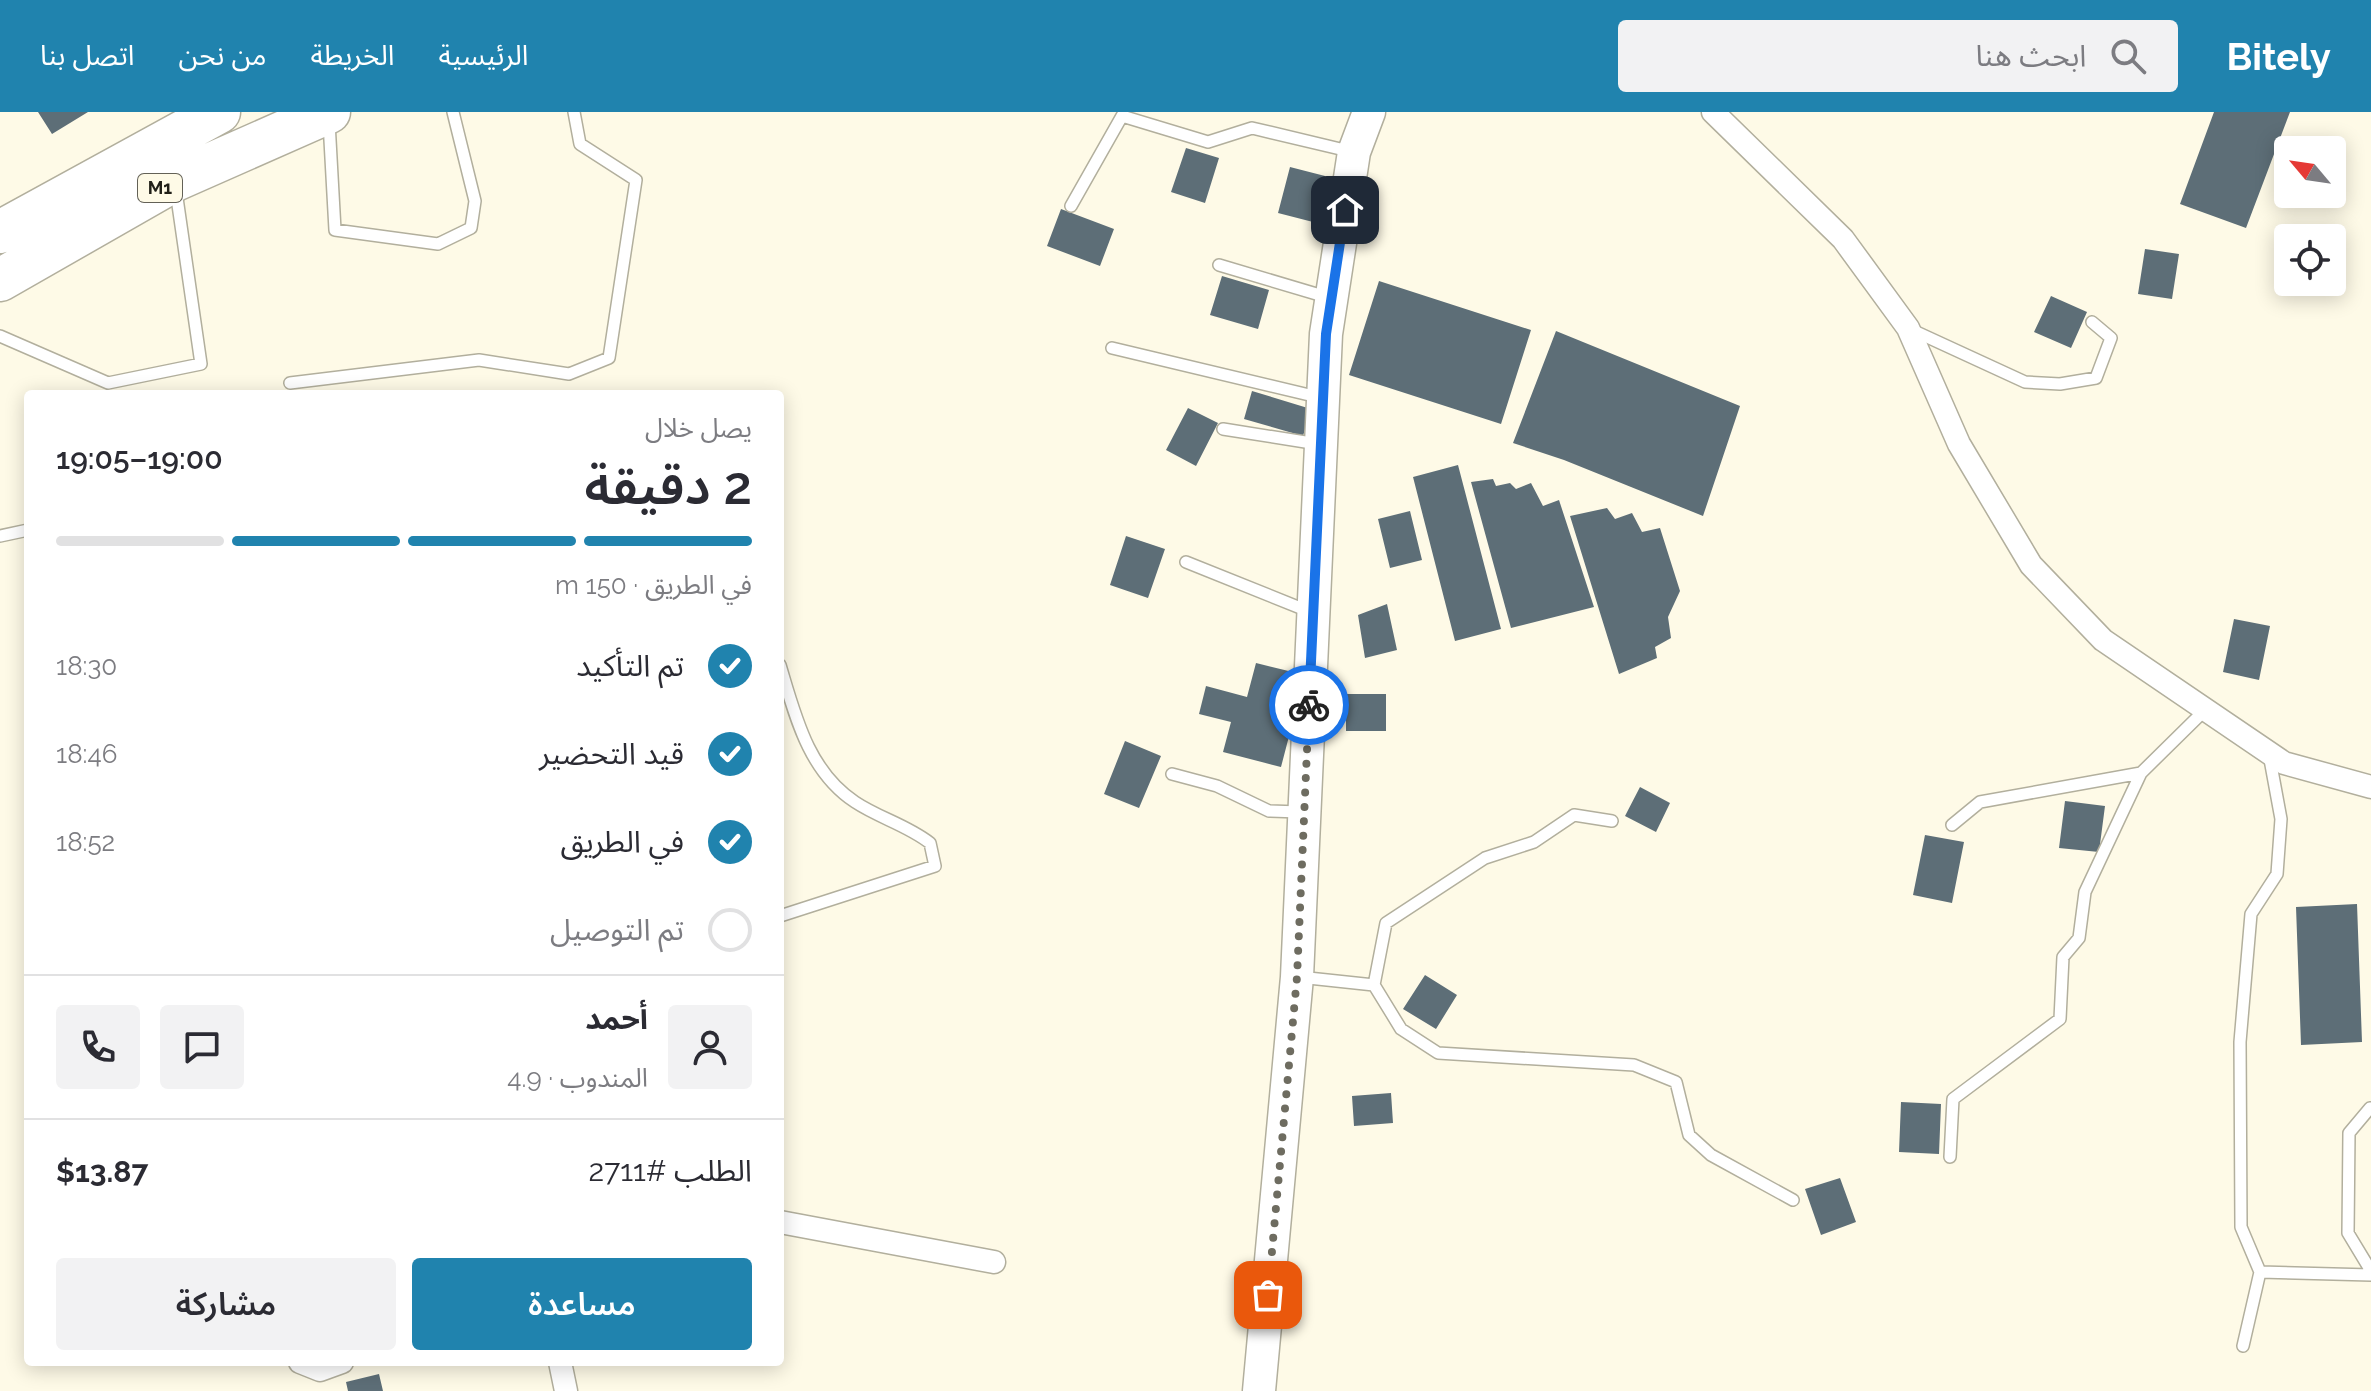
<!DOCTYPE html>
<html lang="ar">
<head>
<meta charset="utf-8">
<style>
  :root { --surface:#fff; --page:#f2f2f3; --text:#2b2b33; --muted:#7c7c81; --line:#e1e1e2; --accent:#2083ae }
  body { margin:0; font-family:Raleway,"Noto Sans Arabic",sans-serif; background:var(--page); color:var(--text); direction:rtl; height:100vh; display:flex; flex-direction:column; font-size:30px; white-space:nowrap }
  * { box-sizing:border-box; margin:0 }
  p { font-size:26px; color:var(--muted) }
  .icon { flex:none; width:44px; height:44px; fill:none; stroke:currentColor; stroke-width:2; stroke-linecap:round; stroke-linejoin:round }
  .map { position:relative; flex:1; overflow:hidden; direction:ltr }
  .side { position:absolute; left:24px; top:278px; width:760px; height:976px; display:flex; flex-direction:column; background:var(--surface); border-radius:8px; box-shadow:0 4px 20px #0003; direction:rtl }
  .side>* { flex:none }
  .needle { width:52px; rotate:299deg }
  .buttons { position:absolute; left:2274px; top:24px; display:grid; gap:16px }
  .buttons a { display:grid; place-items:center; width:72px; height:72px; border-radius:8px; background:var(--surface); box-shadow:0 4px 20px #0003; font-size:40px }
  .pin { position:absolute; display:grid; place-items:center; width:68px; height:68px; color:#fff; margin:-34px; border-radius:16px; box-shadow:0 4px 12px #0006 }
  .courier { position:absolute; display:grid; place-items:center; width:80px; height:80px; margin:-40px; border:6px solid #1a73e8; border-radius:50%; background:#fff; color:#222; box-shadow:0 2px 10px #0007 }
  .overview em { font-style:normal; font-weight:600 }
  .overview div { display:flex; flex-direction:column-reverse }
  .overview { display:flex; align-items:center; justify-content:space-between; height:136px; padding:0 32px }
  h1 { font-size:52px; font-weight:600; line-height:60px }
  .bar { display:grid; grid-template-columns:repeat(4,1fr); gap:12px 8px; align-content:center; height:96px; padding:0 32px }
  .bar i { height:10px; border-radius:6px; background:var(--line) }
  .bar .current { background:var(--accent) }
  .bar p { grid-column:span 4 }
  .line { display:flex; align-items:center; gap:20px; padding:0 32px; border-top:2px solid var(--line) }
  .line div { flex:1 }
  .round { display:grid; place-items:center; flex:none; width:84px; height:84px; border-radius:8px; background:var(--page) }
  ol { padding:0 32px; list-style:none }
  li { display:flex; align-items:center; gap:24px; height:88px }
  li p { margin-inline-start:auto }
  li .icon { padding:8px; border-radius:50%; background:var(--accent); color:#fff; stroke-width:4 }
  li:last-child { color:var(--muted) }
  li i { width:44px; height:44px; border:4px solid var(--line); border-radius:50% }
  .primary-button { display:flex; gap:16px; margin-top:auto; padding:16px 32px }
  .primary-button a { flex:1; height:92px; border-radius:8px; background:var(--accent); color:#fff; font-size:32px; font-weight:600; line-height:92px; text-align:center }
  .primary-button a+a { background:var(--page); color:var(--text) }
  header { display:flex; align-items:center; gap:48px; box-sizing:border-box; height:112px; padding:0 40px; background:var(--accent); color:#fff }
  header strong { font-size:38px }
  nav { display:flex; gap:44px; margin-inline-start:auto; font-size:28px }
  .search { width:560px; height:72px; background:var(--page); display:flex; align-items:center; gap:20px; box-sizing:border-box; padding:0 28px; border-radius:8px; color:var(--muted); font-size:30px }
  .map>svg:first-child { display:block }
  .building { fill:#5d6e77 }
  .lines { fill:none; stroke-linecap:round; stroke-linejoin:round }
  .lane-casing { stroke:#b2af9d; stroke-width:14 }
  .street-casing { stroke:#b2af9d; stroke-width:25 }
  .secondary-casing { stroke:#b2af9d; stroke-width:35 }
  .highway-casing { stroke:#b2af9d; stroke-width:45 }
  .lane { stroke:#fff; stroke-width:11 }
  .street { stroke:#fff; stroke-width:22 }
  .secondary { stroke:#fff; stroke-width:32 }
  .highway { stroke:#fff; stroke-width:42 }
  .done { stroke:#6e6c60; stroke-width:8; stroke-dasharray:0 14.4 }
  .route { stroke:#1a73e8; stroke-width:10 }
  .labels { text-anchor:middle; stroke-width:6; stroke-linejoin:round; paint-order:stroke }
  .shield { fill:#fefae7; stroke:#636156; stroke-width:2 }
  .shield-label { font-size:18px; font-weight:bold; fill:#201f18 }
</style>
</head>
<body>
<header>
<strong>Bitely</strong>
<div class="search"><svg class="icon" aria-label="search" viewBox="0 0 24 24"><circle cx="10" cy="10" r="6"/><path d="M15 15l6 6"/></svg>ابحث هنا</div>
<nav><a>الرئيسية</a><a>الخريطة</a><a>من نحن</a><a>اتصل بنا</a></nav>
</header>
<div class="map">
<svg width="2371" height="1279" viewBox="0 0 2371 1279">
  <rect width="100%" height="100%" fill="#fefae7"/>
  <!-- building -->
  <path class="building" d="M38 0H88L52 22Z
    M2214 0H2290L2246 116 2180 92Z
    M1186 36 1219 46 1205 91 1171 80Z
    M1290 55 1325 64 1313 110 1278 101Z
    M1061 97 1114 117 1100 154 1047 134Z
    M2145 137 2179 142 2172 187 2138 182Z
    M1222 164 1269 178 1258 217 1210 203Z
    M1379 169 1531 218 1501 312 1349 263Z
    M2051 184 2087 200 2071 236 2034 220Z
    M1556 219 1740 294 1703 404 1564 348 1513 331Z
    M1252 279 1311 297 1303 324 1244 307Z
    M1188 296 1218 311 1196 354 1166 338Z
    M1458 353 1501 517 1455 529 1413 365Z
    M1493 367 1496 374 1510 371 1516 377 1531 371 1543 394 1559 388 1594 495 1511 516 1471 370Z
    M1607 396 1615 407 1632 401 1642 420 1660 416 1680 479 1668 505 1671 526 1655 535 1657 546 1619 562 1570 404Z
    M1410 399 1422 448 1390 456 1378 407Z
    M1126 424 1165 437 1148 486 1110 473Z
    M1387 492 1397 538 1365 546 1358 503Z
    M2234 507 2270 514 2259 568 2223 560Z
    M1256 551 1305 563 1281 655 1223 640 1231 610 1199 602 1206 574 1247 585Z
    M1346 582H1386V619H1346Z
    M1125 629 1161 644 1139 696 1104 682Z
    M1640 675 1670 691 1656 720 1625 704Z
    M2065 689 2105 694 2099 740 2059 736Z
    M1925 723 1964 730 1952 791 1913 783Z
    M2357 792 2362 930 2301 933 2296 795Z
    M1425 863 1457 883 1436 917 1403 897Z
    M1391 981 1393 1011 1354 1014 1352 984Z
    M1901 990 1941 992 1939 1042 1899 1040Z
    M1840 1066 1856 1110 1821 1123 1805 1077Z
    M379 1262 383 1279H348L346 1270Z"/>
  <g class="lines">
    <defs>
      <path id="lane" d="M329 10 335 118 438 132 471 116 475 89 453 0
        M1071 94 1122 4 1208 30 1252 16 1353 40
        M1219 153 1330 186
        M1912 218 2025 270 2060 272 2096 266 2111 226 2092 210
        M0 224 108 271 201 252 176 79
        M1112 236 1322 286
        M290 271 479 248 569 262 609 246 636 68 580 32 574 0
        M1223 317 1318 332
        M0 424 28 418
        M1186 450 1308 499
        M780 553C795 603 808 659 855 690 879 706 907 713 930 731L935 754 780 804
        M1172 662 1217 674 1269 699 1300 700
        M1952 713 1980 690 2141 661
        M1299 865 1374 873 1401 917 1438 941 1634 953 1676 970 1689 1023 1711 1043 1793 1088
        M1374 873 1386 811 1485 746 1534 730 1574 703 1612 709
        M2370 996 2349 1021 2348 1121 2371 1159
        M1950 1045 1953 987 2060 907 2063 845 2079 826 2085 780 2141 661 2204 599
        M2260 1160 2371 1163
        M2243 1234 2260 1160 2241 1115 2240 930 2251 802 2277 762 2281 707 2269 642"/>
      <path id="street" d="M1713 0 1843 127 1908 216 1959 332 2031 453 2103 528 2284 651 2371 675
        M780 1110 994 1150
        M300 1250 320 1258 342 1250
        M560 1250 566 1279"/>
      <path id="secondary" d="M1259 1279 1297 865 1326 222 1354 40 1369 0"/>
      <path id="highway" d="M0 120 219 0
        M0 168 175 68 329 0"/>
    </defs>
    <!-- lane casing -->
    <use href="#lane" class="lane-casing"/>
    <!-- street casing -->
    <use href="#street" class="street-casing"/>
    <!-- secondary casing -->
    <use href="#secondary" class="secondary-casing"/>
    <!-- highway casing -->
    <use href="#highway" class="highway-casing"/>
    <!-- lane -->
    <use href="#lane" class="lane"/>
    <!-- street -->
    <use href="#street" class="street"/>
    <!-- secondary -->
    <use href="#secondary" class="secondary"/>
    <!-- highway -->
    <use href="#highway" class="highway"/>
  </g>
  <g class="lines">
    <!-- done -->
    <path class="done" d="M1268 1183 1297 865 1309 593"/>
    <!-- route -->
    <path class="route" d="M1309 593 1326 222 1345 98"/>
  </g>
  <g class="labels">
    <!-- shield labels -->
    <rect class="shield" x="138" y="62" width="44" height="28" rx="6"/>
    <g class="shield-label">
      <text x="160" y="82">M1</text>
    </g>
  </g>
</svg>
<div class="buttons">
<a><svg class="needle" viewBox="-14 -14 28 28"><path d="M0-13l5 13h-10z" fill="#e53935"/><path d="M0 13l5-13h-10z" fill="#7c7c81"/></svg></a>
<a><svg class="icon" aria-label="locate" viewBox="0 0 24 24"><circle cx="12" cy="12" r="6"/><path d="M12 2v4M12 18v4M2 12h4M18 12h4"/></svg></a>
</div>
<div class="pin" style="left:1268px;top:1183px;background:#ea580c"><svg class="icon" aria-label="bag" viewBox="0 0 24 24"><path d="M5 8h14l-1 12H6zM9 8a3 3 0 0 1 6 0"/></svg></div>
<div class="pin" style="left:1345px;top:98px;background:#1f2937"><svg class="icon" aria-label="home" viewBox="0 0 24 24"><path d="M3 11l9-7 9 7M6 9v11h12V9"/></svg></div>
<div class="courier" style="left:1309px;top:593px"><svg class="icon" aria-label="bike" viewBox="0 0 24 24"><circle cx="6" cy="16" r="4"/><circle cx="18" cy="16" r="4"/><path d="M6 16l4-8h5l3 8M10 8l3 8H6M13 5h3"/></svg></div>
<section class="side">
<div class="overview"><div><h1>2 دقيقة</h1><p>يصل خلال</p></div><em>19:00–19:05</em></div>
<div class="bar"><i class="current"></i><i class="current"></i><i class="current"></i><i></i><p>في الطريق · 150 m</p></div>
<ol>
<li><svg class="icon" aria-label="check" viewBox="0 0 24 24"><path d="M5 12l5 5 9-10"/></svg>تم التأكيد<p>18:30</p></li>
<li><svg class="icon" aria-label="check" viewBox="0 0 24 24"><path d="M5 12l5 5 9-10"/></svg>قيد التحضير<p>18:46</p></li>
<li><svg class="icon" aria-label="check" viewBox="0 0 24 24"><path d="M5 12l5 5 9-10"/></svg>في الطريق<p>18:52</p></li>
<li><i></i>تم التوصيل</li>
</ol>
<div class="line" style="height:144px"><a class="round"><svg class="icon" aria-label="person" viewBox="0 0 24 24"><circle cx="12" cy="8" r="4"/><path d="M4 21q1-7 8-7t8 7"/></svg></a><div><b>أحمد</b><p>المندوب · 4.9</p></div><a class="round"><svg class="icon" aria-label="chat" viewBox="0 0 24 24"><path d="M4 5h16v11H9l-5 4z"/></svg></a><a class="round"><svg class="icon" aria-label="phone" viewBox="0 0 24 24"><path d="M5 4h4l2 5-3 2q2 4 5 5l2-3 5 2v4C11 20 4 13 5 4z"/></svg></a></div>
<div class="line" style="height:104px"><div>الطلب #2711</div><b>$13.87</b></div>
<div class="primary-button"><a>مساعدة</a><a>مشاركة</a></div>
</section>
</div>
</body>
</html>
